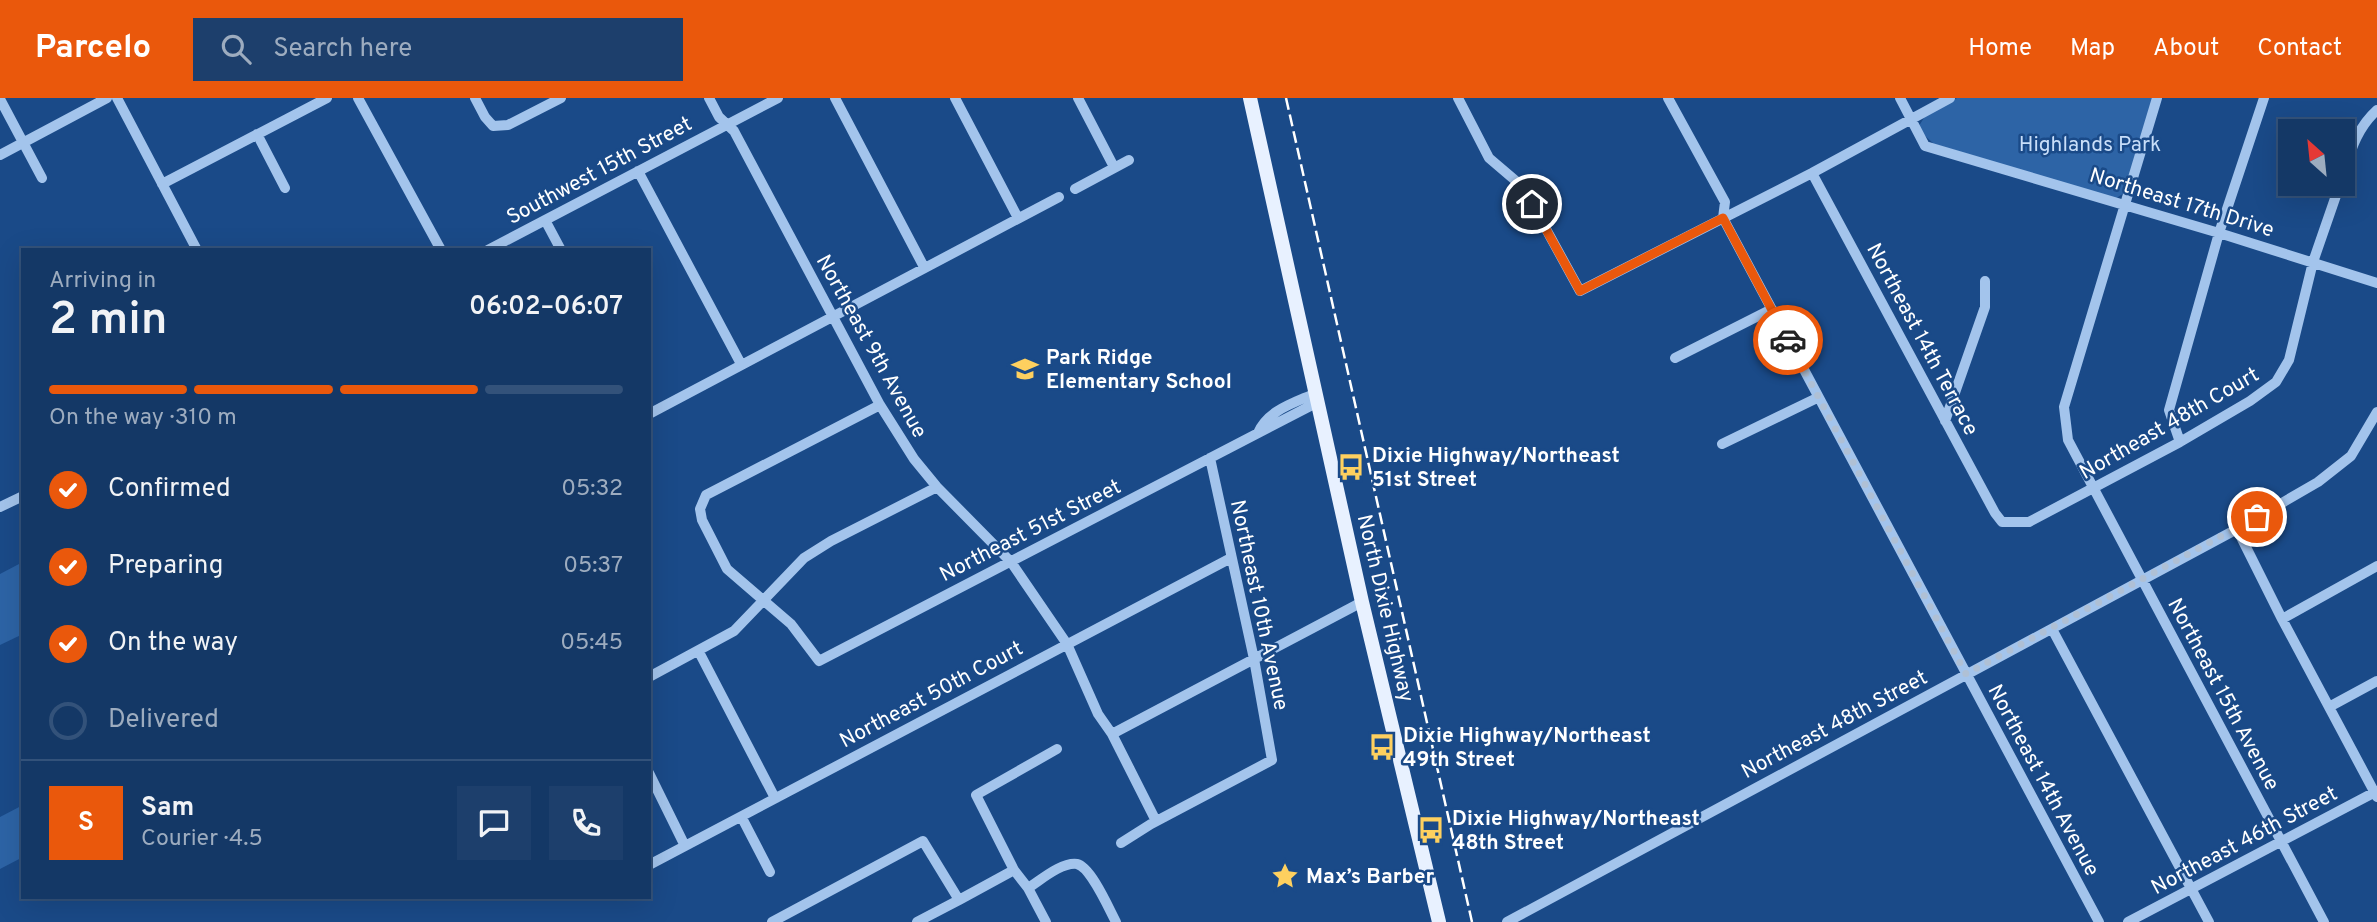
<!DOCTYPE html>
<html lang="en">
<head>
<meta charset="utf-8">
<style>
  :root { --surface:#143866; --page:#1d3f6c; --text:#f1f3f6; --muted:#9dacbf; --line:#33527a; --accent:#ea580c }
  body { margin:0; font-family:Overpass,sans-serif; background:var(--page); color:var(--text); height:100vh; display:flex; flex-direction:column; font-size:26px; white-space:nowrap }
  * { box-sizing:border-box; margin:0 }
  p { font-size:23px; color:var(--muted) }
  .icon { flex:none; width:38px; height:38px; fill:none; stroke:currentColor; stroke-width:2; stroke-linecap:round; stroke-linejoin:round }
  .map { position:relative; flex:1; overflow:hidden }
  .sheet { position:absolute; left:21px; top:150px; width:630px; height:651px; display:flex; flex-direction:column; background:var(--surface); border-radius:0px; box-shadow:0 7px 28px #0002,0 0 0 2px var(--line) }
  .sheet>* { flex:none }
  .needle { width:46px; rotate:333deg }
  .controls { position:absolute; left:2278px; top:21px; display:grid; gap:14px }
  .controls a { display:grid; place-items:center; width:77px; height:77px; border-radius:0px; background:var(--surface); box-shadow:0 7px 28px #0002,0 0 0 2px var(--line); font-size:35px }
  .pin { position:absolute; display:grid; place-items:center; width:60px; height:60px; color:#fff; margin:-30px; border:4px solid #fff; border-radius:50%; box-shadow:0 2px 7px #0007 }
  .courier { position:absolute; display:grid; place-items:center; width:70px; height:70px; margin:-35px; border:5px solid #ea580c; border-radius:50%; background:#fff; color:#222; box-shadow:0 2px 9px #0007 }
  .summary em { font-style:normal; font-weight:600 }
  .summary div { display:flex; flex-direction:column-reverse }
  .summary { display:flex; align-items:center; justify-content:space-between; height:119px; padding:0 28px }
  h1 { font-size:46px; font-weight:600; line-height:52px }
  .bar { display:grid; grid-template-columns:repeat(4,1fr); gap:10px 7px; align-content:center; height:84px; padding:0 28px }
  .bar i { height:9px; border-radius:5px; background:var(--line) }
  .bar .selected { background:var(--accent) }
  .bar p { grid-column:span 4 }
  .line { display:flex; align-items:center; gap:18px; padding:0 28px; border-top:2px solid var(--line) }
  .line div { flex:1 }
  .round { display:grid; place-items:center; flex:none; width:74px; height:74px; border-radius:0px; background:var(--page) }
  ol { padding:0 28px; list-style:none }
  li { display:flex; align-items:center; gap:21px; height:77px }
  li p { margin-inline-start:auto }
  li .icon { padding:7px; border-radius:50%; background:var(--accent); color:#fff; stroke-width:4 }
  li:last-child { color:var(--muted) }
  li i { width:38px; height:38px; border:4px solid var(--line); border-radius:50% }
  header { display:flex; align-items:center; gap:42px; box-sizing:border-box; height:98px; padding:0 35px; background:var(--accent); color:#fff }
  header strong { font-size:33px }
  nav { display:flex; gap:38px; margin-inline-start:auto; font-size:24px }
  .search { width:490px; height:63px; background:var(--page); display:flex; align-items:center; gap:18px; box-sizing:border-box; padding:0 24px; border-radius:0px; color:var(--muted); font-size:26px }
  .map>svg:first-child { display:block }
  .green { fill:#2d64a6 }
  .lines { fill:none; stroke-linecap:round; stroke-linejoin:round }
  .minor { stroke:#a3c4ec; stroke-width:10 }
  .major { stroke:#e8f1ff; stroke-width:14 }
  .rail { stroke:#fff; stroke-width:2.5; stroke-dasharray:12 5; stroke-linecap:butt }
  .done { stroke:#afc0d5; stroke-width:7; stroke-dasharray:0 12.6 }
  .route { stroke:#ea580c; stroke-width:9 }
  .labels { text-anchor:middle; stroke-width:5; stroke-linejoin:round; paint-order:stroke }
  .park-label { font-size:21px; fill:#c8def9; stroke:#1a4a88 }
  .street-label { font-size:21px; fill:#fff; stroke:#1a4a88 }
  .poi-label { font-size:21px; font-weight:bold; fill:#fff; stroke:#1a4a88; text-anchor:start }
</style>
</head>
<body>
<header>
<strong>Parcelo</strong>
<div class="search"><svg class="icon" aria-label="search" viewBox="0 0 24 24"><circle cx="10" cy="10" r="6"/><path d="M15 15l6 6"/></svg>Search here</div>
<nav><a>Home</a><a>Map</a><a>About</a><a>Contact</a></nav>
</header>
<div class="map">
<svg width="2377" height="824" viewBox="0 0 2377 824">
  <rect width="100%" height="100%" fill="#1a4a88"/>
  <!-- green -->
  <path class="green" d="M1957 0H2153L2124 95 2115 101 1934 46 1923 36 1919 28 1925 18Z
    M19 466 23 473V536L0 547V476Z
    M23 707V759L0 771V719Z"/>
  <g class="lines">
    <!-- minor -->
    <path class="minor" d="M117 0 197 152
      M358 0 441 152
      M475 0 485 19 493 28 508 27 561 0
      M709 0 719 19 734 33 880 307 914 361 937 389 1011 464 1067 546 1098 616 1112 636 1156 723
      M835 0 924 169
      M955 0 1018 120
      M1078 0 1114 69
      M1458 0 1489 60 1523 89 1580 193 1812 75 1950 0
      M1668 0 1725 104 1723 120 2099 824
      M1900 0 1925 48 2219 135 2377 185
      M2157 0 2064 309 2068 342 2324 824
      M0 1 42 80
      M257 36 285 90
      M0 57 107 0
      M638 73 741 266
      M1812 75 1995 415 2002 424H2029L2180 344 2250 303 2276 284 2289 262 2313 164 2340 86
      M2343 76C2351 52 2357 30 2377 12
      M162 86 327 0
      M1075 91 1129 62
      M545 122 561 152
      M488 152 778 0
      M1675 260 1772 211
      M880 307 706 397 700 411 702 422 727 471 791 526 819 563 1318 304
      M649 316 1059 99
      M1945 323 1985 209V183
      M1258 335C1268 312 1294 305 1316 295
      M2180 344 2169 312 2219 135 2264 0
      M1722 346 1817 300
      M0 409 23 398
      M2237 431 2282 521 2377 699
      M2282 521 2377 468
      M2052 531 2209 824
      M699 554 775 700
      M649 579 734 533 804 460 831 443 937 389
      M2329 609 2377 583
      M1112 636 1362 504
      M649 675 685 748
      M742 720 770 774
      M1121 745 1151 726 1272 662 1254 561 1210 360
      M649 767 1231 460
      M1028 790C1041 782 1061 764 1077 766 1091 769 1109 811 1116 824
      M772 824 923 743 959 802 1014 772
      M917 824 959 802
      M1046 824 1028 790 1014 772 976 697 1057 651
      M1507 824 2237 431 2318 384 2351 358 2377 314
      M2128 824 2377 693"/>
    <!-- major -->
    <path class="major" d="M1250 0 1362 504 1439 824"/>
    <!-- rail -->
    <path class="rail" d="M1286 0 1472 824"/>
  </g>
  <g class="lines">
    <!-- done -->
    <path class="done" d="M1788 242 1966 576 2257 419"/>
    <!-- route -->
    <path class="route" d="M1532 106 1580 193 1723 120 1788 242"/>
  </g>
  <!-- icons -->
  <defs>
    <symbol id="school-bare" viewBox="-9 -9 18 18"><path d="M0-5L7-2L0 1L-7-2ZM-4 1L0 2.5L4 1V4Q0 6-4 4Z" fill="#fed05f" stroke="#1a4a88" stroke-width="2.5" paint-order="stroke"/></symbol>
    <symbol id="bus-bare" viewBox="-9 -9 18 18"><path d="M-5-6H5V4H4V6H2V4H-2V6H-4V4H-5ZM-3.5-4V0h7V-4ZM-3.5 1.2v1.5H-2V1.2ZM2 1.2v1.5H3.5V1.2Z" fill="#fed05f" stroke="#1a4a88" stroke-width="2.5" paint-order="stroke"/></symbol>
    <symbol id="sight-bare" viewBox="-9 -9 18 18"><path d="M0-6L1.8-2.2L6-1.7L2.9 1.2L3.7 5.4L0 3.3L-3.7 5.4L-2.9 1.2L-6-1.7L-1.8-2.2Z" fill="#fed05f" stroke="#1a4a88" stroke-width="2.5" paint-order="stroke"/></symbol>
  </defs>
  <g fill-rule="evenodd">
    <use href="#school-bare" x="1006" y="252" width="38" height="38"/>
    <use href="#bus-bare" x="1332" y="350" width="38" height="38"/>
    <use href="#bus-bare" x="1363" y="630" width="38" height="38"/>
    <use href="#bus-bare" x="1412" y="713" width="38" height="38"/>
    <use href="#sight-bare" x="1266" y="759" width="38" height="38"/>
  </g>
  <g class="labels">
    <!-- park labels -->
    <g class="park-label">
      <text x="2090" y="53">Highlands Park</text>
    </g>
    <!-- street labels -->
    <g class="street-label">
      <text transform="translate(599 72) rotate(-28)" y="7">Southwest 15th Street</text>
      <text transform="translate(2182 104) rotate(17)" y="7">Northeast 17th Drive</text>
      <text transform="translate(1923 241) rotate(62)" y="7">Northeast 14th Terrace</text>
      <text transform="translate(872 248) rotate(61)" y="7">Northeast 9th Avenue</text>
      <text transform="translate(2169 325) rotate(-30)" y="7">Northeast 48th Court</text>
      <text transform="translate(1030 432) rotate(-27)" y="7">Northeast 51st Street</text>
      <text transform="translate(1260 507) rotate(78)" y="7">Northeast 10th Avenue</text>
      <text transform="translate(1386 510) rotate(77)" y="7">North Dixie Highway</text>
      <text transform="translate(931 596) rotate(-28)" y="7">Northeast 50th Court</text>
      <text transform="translate(2224 596) rotate(62)" y="7">Northeast 15th Avenue</text>
      <text transform="translate(1834 626) rotate(-28)" y="7">Northeast 48th Street</text>
      <text transform="translate(2044 682) rotate(62)" y="7">Northeast 14th Avenue</text>
      <text transform="translate(2244 742) rotate(-28)" y="7">Northeast 46th Street</text>
    </g>
    <!-- poi labels -->
    <g class="poi-label">
      <text x="1046" y="266">Park Ridge<tspan x="1046" dy="24">Elementary School</tspan></text>
      <text x="1372" y="364">Dixie Highway/Northeast<tspan x="1372" dy="24">51st Street</tspan></text>
      <text x="1403" y="644">Dixie Highway/Northeast<tspan x="1403" dy="24">49th Street</tspan></text>
      <text x="1452" y="727">Dixie Highway/Northeast<tspan x="1452" dy="24">48th Street</tspan></text>
      <text x="1306" y="785">Max’s Barber</text>
    </g>
  </g>
</svg>
<div class="controls">
<a><svg class="needle" viewBox="-14 -14 28 28"><path d="M0-13l5 13h-10z" fill="#e53935"/><path d="M0 13l5-13h-10z" fill="#9dacbf"/></svg></a>
</div>
<div class="pin" style="left:2257px;top:419px;background:#ea580c"><svg class="icon" aria-label="bag" viewBox="0 0 24 24"><path d="M5 8h14l-1 12H6zM9 8a3 3 0 0 1 6 0"/></svg></div>
<div class="pin" style="left:1532px;top:106px;background:#1f2937"><svg class="icon" aria-label="home" viewBox="0 0 24 24"><path d="M3 11l9-7 9 7M6 9v11h12V9"/></svg></div>
<div class="courier" style="left:1788px;top:242px"><svg class="icon" aria-label="car" viewBox="0 0 24 24"><path d="M5 17H2v-5l4-1 3-4h7l3 4 3 1v5h-3M9 17h6M6 11h13"/><circle cx="7" cy="17" r="2"/><circle cx="17" cy="17" r="2"/></svg></div>
<section class="sheet">
<div class="summary"><div><h1>2 min</h1><p>Arriving in</p></div><em>06:02–06:07</em></div>
<div class="bar"><i class="selected"></i><i class="selected"></i><i class="selected"></i><i></i><p>On the way · 310 m</p></div>
<ol>
<li><svg class="icon" aria-label="check" viewBox="0 0 24 24"><path d="M5 12l5 5 9-10"/></svg>Confirmed<p>05:32</p></li>
<li><svg class="icon" aria-label="check" viewBox="0 0 24 24"><path d="M5 12l5 5 9-10"/></svg>Preparing<p>05:37</p></li>
<li><svg class="icon" aria-label="check" viewBox="0 0 24 24"><path d="M5 12l5 5 9-10"/></svg>On the way<p>05:45</p></li>
<li><i></i>Delivered</li>
</ol>
<div class="line" style="height:126px"><b class="round" style="background:var(--accent);color:#fff">S</b><div><b>Sam</b><p>Courier · 4.5</p></div><a class="round"><svg class="icon" aria-label="chat" viewBox="0 0 24 24"><path d="M4 5h16v11H9l-5 4z"/></svg></a><a class="round"><svg class="icon" aria-label="phone" viewBox="0 0 24 24"><path d="M5 4h4l2 5-3 2q2 4 5 5l2-3 5 2v4C11 20 4 13 5 4z"/></svg></a></div>
</section>
</div>
</body>
</html>
